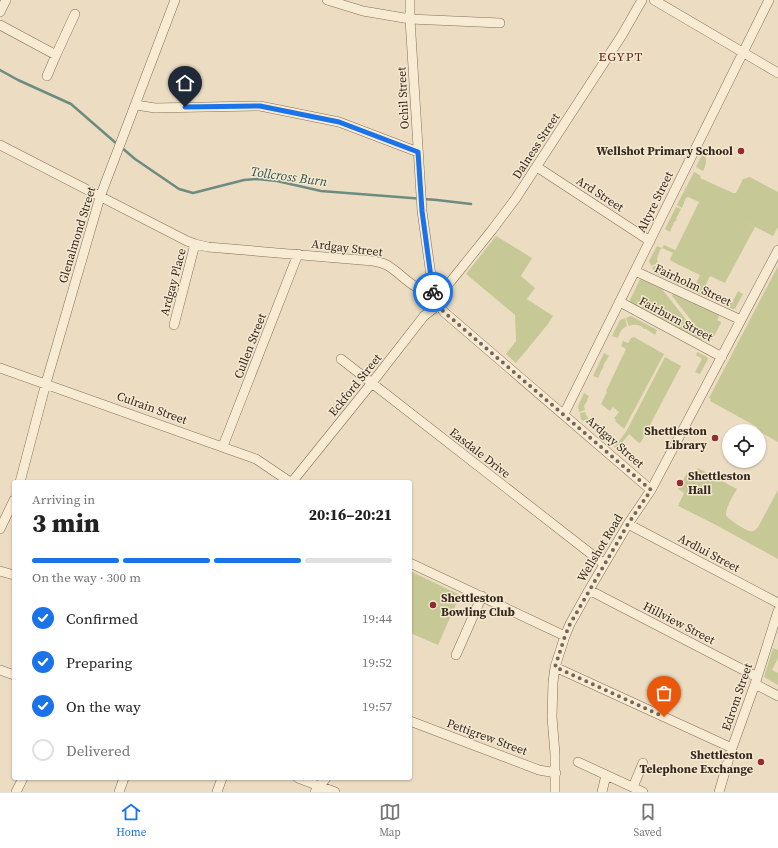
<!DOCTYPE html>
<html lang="en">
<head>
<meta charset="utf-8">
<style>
  :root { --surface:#fff; --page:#f2f2f2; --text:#222; --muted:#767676; --line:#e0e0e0; --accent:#1a73e8 }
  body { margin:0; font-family:"Source Serif 4",serif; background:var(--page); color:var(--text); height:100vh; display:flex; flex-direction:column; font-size:15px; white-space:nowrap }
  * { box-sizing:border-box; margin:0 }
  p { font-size:13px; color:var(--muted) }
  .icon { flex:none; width:22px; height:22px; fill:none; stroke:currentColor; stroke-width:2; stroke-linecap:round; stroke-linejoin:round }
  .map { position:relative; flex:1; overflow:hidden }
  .drawer { position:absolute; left:12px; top:480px; width:400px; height:300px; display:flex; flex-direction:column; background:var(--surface); border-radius:4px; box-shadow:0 1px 3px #0004 }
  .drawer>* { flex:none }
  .controls { position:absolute; left:722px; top:424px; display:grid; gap:8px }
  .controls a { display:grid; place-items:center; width:44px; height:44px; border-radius:50%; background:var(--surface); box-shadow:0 1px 3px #0004; font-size:20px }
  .pin { position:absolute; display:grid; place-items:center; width:34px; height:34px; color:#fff; margin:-41px -17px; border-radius:50% 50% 50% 0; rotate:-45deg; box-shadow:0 0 4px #0007 }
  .pin .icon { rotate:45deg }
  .courier { position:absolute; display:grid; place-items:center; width:40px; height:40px; margin:-20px; border:3px solid #1a73e8; border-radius:50%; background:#fff; color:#222; box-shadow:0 1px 5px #0007 }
  .summary em { font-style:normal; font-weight:800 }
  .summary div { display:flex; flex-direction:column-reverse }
  .summary { display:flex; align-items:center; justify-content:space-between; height:68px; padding:0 20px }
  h1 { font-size:26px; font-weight:800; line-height:30px }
  .bar { display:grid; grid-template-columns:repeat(4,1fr); gap:6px 4px; align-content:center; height:48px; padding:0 20px }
  .bar i { height:5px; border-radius:3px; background:var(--line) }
  .bar .active { background:var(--accent) }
  .bar p { grid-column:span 4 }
  ol { padding:0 20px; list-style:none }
  li { display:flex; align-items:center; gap:12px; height:44px }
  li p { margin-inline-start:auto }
  li .icon { padding:4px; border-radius:50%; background:var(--accent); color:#fff; stroke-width:4 }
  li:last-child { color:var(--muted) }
  li i { width:22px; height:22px; border:2px solid var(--line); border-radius:50% }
  .tabs { display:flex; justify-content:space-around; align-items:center; height:56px; border-top:1px solid var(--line); background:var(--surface); font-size:11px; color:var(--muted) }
  .tabs a { display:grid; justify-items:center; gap:2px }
  .tabs .active { color:var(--accent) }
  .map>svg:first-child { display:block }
  .green { fill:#c6c996 }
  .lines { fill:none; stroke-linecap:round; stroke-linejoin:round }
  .stream { stroke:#6c8c82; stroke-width:2.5 }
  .minor-casing { stroke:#856e5a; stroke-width:10 }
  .minor { stroke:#f7ebd4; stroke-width:9 }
  .done { stroke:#756757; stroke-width:4; stroke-dasharray:0 7.2 }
  .route { stroke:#1a73e8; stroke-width:5 }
  .poi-dot { fill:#912c33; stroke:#f4e8d1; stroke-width:1.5 }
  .labels { text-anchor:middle; stroke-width:3; stroke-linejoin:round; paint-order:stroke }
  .street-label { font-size:12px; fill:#35271d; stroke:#f4e8d1 }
  .poi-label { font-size:12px; font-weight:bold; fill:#35271d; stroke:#f4e8d1; text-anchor:end }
  .neighbourhood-label { font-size:13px; letter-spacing:1px; fill:#60291f; stroke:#f4e8d1 }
  .water-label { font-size:13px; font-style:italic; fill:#2d544f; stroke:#f4e8d1 }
</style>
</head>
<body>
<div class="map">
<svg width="778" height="792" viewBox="0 0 778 792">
  <rect width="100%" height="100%" fill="#ecddc2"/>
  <!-- green -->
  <path class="green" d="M703 153 705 155C707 161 706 165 703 171L696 167Z
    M694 172 701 176 700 178 733 193H736L743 179 750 177 778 192V227L773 236 736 217 755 227 725 283 710 276 701 295 681 285 683 280 693 286H695L700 275 671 261 670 259 673 253 662 248 660 250 657 259 658 263 651 266 649 261 657 246 662 248 664 245 675 250 676 249 699 202 688 197 686 198 682 208 677 205Z
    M676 207 681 209 677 217 676 221 674 222 670 232 665 229Z
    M496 236 532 258 521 276 535 288 527 299 553 316 548 324 516 363 506 354 516 341 515 315 466 274Z
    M659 265C663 274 673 276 682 280L679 285 654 273 652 267Z
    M778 266V442L762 433 759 432V431H755L757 427 710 401 711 399 709 398Z
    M640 279 662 289 702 340 701 341 629 302Z
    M738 291 743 294 735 309H732L722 304 723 300 731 303H732Z
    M673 294 719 315 718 319 717 320 721 322V323L712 340 705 338 672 296Z
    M631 316 657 330 655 335 646 329H644C640 324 634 324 629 326L626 318Z
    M625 318 627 326C622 328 619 333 618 338L612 336 620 320Z
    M634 337 664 354 624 429 615 421 616 420 614 418 619 412 613 407 610 411 601 404 607 392 606 391 626 349 621 346 623 341 628 343 631 338Z
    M697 352 707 357 708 359 700 374 695 372 702 359 701 358 696 355Z
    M604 353 609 356 604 364 603 368 602 369 598 378 593 376Z
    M665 357 681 366 641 442 639 443 629 434 617 449 614 447 626 432Z
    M584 393 589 396 587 400V401L584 406 585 410 579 412 578 406Z
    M585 412C587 421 598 426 605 431L601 435 581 419 580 413Z
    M698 468 737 489C734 494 725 509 726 515 728 519 745 530 750 531 753 532 756 530 758 527L778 490V559L714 524 678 506 684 493 678 489 687 473 693 476Z
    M410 571 460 595 438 645 410 633Z
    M773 648 778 650V658L772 670 778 673V685L764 677Z"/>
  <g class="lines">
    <!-- stream -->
    <path class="stream" d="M0 70 18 80 71 104 117 144
      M121 147 135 159 179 189 193 193 244 180 257 179 277 181 321 191 437 200 471 204"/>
    <defs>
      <path id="minor" d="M327 0 363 11 410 19 500 23
        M410 0V19L422 211 433 290 445 287 451 281 492 230 516 198 622 35 642 0
        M654 0 778 73
        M0 12 6 0
        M0 25 56 55 75 14
        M47 76 56 55
        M136 105 155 108 260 106 339 122 418 152
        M0 145 187 241 195 244 208 247 373 261C379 262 385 263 390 267 404 276 415 293 433 290L436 302 444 312 651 490
        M537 167 650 241
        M635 271 741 320
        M620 302 722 357
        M174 325 195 244
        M341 359 604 564
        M0 368 256 459 290 482
        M564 414 769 0
        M223 446 298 254
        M20 482 46 383 100 197 175 0
        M292 482 371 384 424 316 438 305
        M628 524 778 603
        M0 529 14 500
        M410 563 565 636
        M0 571 14 575
        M589 590 757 677
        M456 655 482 596
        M555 667 732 748
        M0 670 14 675
        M755 684 778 696
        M410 721 539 770 556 773
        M578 762 643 792
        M298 778 335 792
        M633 787 643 763
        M16 792 23 778
        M119 792 124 778
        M217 792 222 778
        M315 792 326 778
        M555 792V754L552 717 553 682 555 667 565 636 570 624 589 590 628 524 651 490 778 250
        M602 792 606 775
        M719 792 732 748 755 684 778 611"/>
    </defs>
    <!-- minor casing -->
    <use href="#minor" class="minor-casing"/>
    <!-- minor -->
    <use href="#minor" class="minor"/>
  </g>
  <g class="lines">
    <!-- done -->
    <path class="done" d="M433 292C435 301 438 306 444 312L651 490 628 524 570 624 565 636 555 667 664 717"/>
    <!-- route -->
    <path class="route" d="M185 107 260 106 339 122 418 152 422 211 433 292"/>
  </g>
  <!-- markers -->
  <g class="poi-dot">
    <circle cx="741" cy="151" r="4"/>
    <circle cx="715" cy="438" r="4"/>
    <circle cx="680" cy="483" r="4"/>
    <circle cx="433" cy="605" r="4"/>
    <circle cx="761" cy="762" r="4"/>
  </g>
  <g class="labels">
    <!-- street labels -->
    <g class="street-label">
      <text transform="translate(403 98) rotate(-93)" y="4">Ochil Street</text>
      <text transform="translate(536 146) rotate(-57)" y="4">Dalness Street</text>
      <text transform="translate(600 194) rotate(33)" y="4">Ard Street</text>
      <text transform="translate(655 202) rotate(-64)" y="4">Altyre Street</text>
      <text transform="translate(77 235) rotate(-73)" y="4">Glenalmond Street</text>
      <text transform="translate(347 248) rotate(7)" y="4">Ardgay Street</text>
      <text transform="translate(173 282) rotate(-75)" y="4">Ardgay Place</text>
      <text transform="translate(693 285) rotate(25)" y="4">Fairholm Street</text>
      <text transform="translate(676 319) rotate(28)" y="4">Fairburn Street</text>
      <text transform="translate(250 346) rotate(-69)" y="4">Cullen Street</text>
      <text transform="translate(355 385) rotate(-51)" y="4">Eckford Street</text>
      <text transform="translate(152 408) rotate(20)" y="4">Culrain Street</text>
      <text transform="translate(615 442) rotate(41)" y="4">Ardgay Street</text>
      <text transform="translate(480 453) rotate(38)" y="4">Easdale Drive</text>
      <text transform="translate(600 548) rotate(-59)" y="4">Wellshot Road</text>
      <text transform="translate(709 553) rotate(28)" y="4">Ardlui Street</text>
      <text transform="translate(679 623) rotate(27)" y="4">Hillview Street</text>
      <text transform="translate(737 697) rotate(-71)" y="4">Edrom Street</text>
      <text transform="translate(487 737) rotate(20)" y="4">Pettigrew Street</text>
    </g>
    <!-- poi labels -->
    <g class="poi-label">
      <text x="733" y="155">Wellshot Primary School</text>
      <text x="707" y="435">Shettleston<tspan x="707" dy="14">Library</tspan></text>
      <text x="688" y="480" text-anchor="start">Shettleston<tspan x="688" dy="14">Hall</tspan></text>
      <text x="441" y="602" text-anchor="start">Shettleston<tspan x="441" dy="14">Bowling Club</tspan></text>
      <text x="753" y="759">Shettleston<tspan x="753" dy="14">Telephone Exchange</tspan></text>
    </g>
    <!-- neighbourhood labels -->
    <g class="neighbourhood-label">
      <text x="621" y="61">EGYPT</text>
    </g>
    <!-- water labels -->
    <g class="water-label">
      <text transform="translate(289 176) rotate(8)" y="5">Tollcross Burn</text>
    </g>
  </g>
</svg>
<div class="controls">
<a><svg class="icon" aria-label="locate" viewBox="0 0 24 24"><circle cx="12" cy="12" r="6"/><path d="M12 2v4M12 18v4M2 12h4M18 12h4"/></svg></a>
</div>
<div class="pin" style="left:664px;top:717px;background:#ea580c"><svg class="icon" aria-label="bag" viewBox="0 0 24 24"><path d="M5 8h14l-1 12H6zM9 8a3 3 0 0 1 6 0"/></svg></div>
<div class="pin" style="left:185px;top:107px;background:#1f2937"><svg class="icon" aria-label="home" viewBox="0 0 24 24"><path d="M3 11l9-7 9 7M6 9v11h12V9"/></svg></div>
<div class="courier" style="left:433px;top:292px"><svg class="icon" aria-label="bike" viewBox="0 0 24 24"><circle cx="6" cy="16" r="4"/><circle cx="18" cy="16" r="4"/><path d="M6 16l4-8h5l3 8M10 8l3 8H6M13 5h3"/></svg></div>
<section class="drawer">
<div class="summary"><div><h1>3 min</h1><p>Arriving in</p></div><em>20:16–20:21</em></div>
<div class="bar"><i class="active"></i><i class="active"></i><i class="active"></i><i></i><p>On the way · 300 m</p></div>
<ol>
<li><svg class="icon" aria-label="check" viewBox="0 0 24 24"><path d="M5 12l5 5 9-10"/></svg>Confirmed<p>19:44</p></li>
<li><svg class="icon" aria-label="check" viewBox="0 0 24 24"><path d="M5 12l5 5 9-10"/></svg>Preparing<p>19:52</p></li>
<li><svg class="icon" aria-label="check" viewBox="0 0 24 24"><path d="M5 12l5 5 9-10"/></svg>On the way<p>19:57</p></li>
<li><i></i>Delivered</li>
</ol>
</section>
</div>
<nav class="tabs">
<a class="active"><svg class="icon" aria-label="home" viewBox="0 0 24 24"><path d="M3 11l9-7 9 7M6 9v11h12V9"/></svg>Home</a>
<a><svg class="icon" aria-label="map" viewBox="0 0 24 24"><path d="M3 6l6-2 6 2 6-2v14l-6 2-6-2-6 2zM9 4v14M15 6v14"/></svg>Map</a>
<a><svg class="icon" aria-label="saved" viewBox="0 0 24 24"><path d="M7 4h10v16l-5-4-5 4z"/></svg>Saved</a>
</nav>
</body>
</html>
